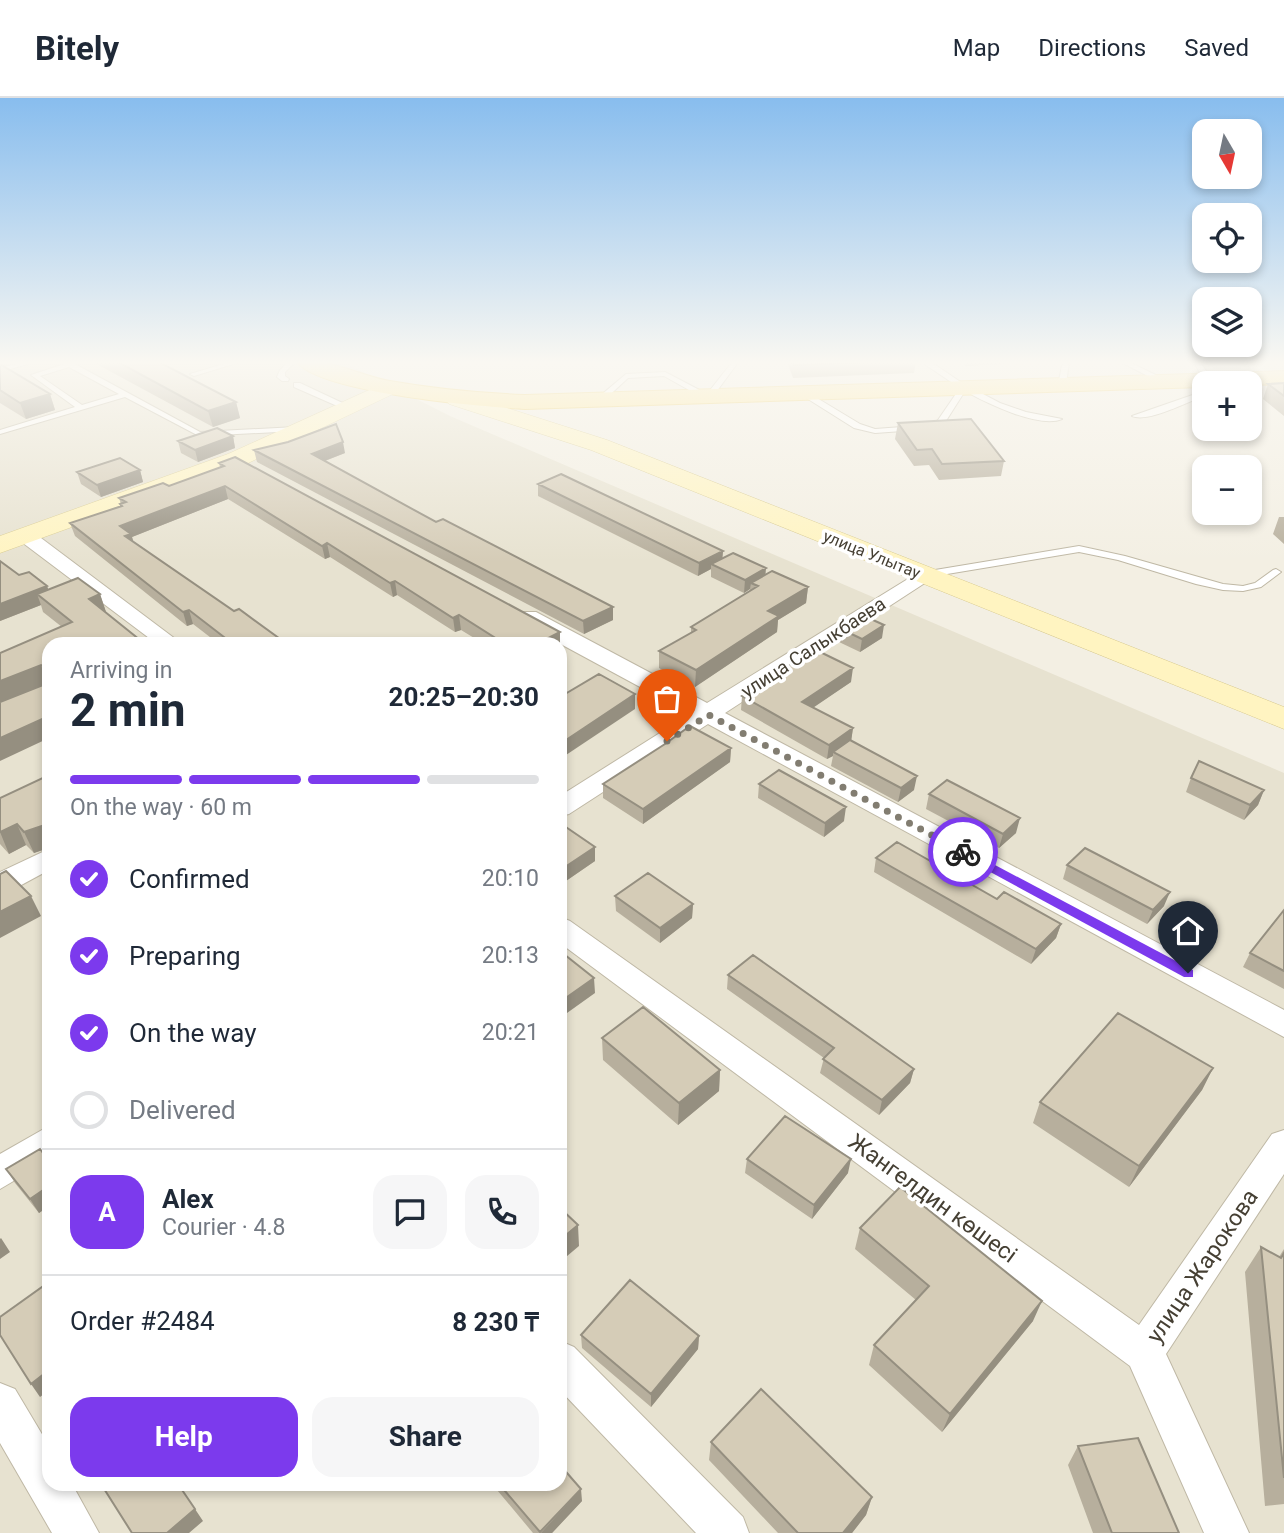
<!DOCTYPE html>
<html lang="en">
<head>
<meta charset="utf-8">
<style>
  :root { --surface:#fff; --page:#f6f6f7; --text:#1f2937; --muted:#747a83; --line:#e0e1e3; --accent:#7c3aed }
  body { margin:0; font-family:Roboto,sans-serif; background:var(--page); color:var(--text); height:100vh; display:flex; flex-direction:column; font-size:26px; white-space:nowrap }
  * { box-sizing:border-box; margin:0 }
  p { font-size:23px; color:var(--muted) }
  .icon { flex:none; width:38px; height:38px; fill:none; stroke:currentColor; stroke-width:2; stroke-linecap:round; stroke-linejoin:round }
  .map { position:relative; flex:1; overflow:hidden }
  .panel { position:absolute; left:42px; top:539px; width:525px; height:854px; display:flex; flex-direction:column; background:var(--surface); border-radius:21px; box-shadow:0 4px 10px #0003 }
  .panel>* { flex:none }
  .needle { width:46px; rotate:171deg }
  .fabs { position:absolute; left:1192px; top:21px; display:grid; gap:14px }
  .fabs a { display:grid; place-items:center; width:70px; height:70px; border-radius:14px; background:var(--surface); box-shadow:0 4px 10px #0003; font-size:35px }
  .pin { position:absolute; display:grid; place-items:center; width:60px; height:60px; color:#fff; margin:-72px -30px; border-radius:50% 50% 50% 0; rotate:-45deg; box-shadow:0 0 7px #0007 }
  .pin .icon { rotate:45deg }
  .courier { position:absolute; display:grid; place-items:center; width:70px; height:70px; margin:-35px; border:5px solid #7c3aed; border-radius:50%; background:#fff; color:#222; box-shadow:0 2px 9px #0007 }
  .headline em { font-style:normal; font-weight:700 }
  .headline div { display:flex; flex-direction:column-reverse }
  .headline { display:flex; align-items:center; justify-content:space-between; height:119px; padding:0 28px }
  h1 { font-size:46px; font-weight:700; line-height:52px }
  .bar { display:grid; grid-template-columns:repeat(4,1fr); gap:10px 7px; align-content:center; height:84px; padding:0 28px }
  .bar i { height:9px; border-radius:5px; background:var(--line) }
  .bar .active { background:var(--accent) }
  .bar p { grid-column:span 4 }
  .line { display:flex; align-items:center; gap:18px; padding:0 28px; border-top:2px solid var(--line) }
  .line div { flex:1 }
  .round { display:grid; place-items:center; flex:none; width:74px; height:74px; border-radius:21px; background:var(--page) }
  ol { padding:0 28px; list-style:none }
  li { display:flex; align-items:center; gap:21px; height:77px }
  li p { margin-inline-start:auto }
  li .icon { padding:7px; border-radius:50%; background:var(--accent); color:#fff; stroke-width:4 }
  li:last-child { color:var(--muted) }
  li i { width:38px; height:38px; border:4px solid var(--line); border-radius:50% }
  .action { display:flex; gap:14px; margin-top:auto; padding:14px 28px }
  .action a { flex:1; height:80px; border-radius:21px; background:var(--accent); color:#fff; font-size:28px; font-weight:700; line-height:80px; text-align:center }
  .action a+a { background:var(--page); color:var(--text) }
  header { display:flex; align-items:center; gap:42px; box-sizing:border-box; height:98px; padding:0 35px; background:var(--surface); border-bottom:2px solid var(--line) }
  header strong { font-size:33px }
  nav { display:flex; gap:38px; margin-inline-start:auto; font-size:24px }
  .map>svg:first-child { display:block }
  .residential { fill:#e7e2d0; fill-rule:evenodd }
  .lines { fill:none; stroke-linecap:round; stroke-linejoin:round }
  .lane-casing { stroke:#bfb8a5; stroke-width:2 }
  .street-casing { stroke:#bfb8a5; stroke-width:2 }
  .secondary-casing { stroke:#d7c98e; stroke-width:1 }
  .primary-casing { stroke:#edca57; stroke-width:2 }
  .lane { fill:#fff; fill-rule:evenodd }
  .street { fill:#fff; fill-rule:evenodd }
  .secondary { fill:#fff4c1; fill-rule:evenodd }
  .primary { fill:#ffe790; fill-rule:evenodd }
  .wall { fill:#b7af9d }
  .shaded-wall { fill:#958f80 }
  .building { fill:#d5ccb7; stroke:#958f80; stroke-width:2 }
  .route { fill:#7c3aed }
  .done { stroke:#827d71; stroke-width:7; stroke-dasharray:0 12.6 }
  .labels { text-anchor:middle; stroke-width:7; stroke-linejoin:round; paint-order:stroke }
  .far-street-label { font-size:16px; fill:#453f33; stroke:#fff }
  .street-label { font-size:19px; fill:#453f33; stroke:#fff }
  .near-street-label { font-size:23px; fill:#453f33; stroke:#fff }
</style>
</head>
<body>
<header>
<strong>Bitely</strong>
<nav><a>Map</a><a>Directions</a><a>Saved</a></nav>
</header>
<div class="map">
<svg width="1284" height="1435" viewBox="0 0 1284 1435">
  <rect width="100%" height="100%" fill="#f3efe3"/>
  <!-- residential -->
  <path class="residential" d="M0 263H341L450 318 1284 675V1435H0ZM49 546H560V1386H49Z"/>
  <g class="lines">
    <defs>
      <path id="lane" d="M28 263H38L0 274V270Z
        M61 263 73 265 200 334 296 329 300 331 296 333 199 338 125 299 0 336V332L75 309 31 277 64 266ZM69 269 119 296 82 307 40 278Z
        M234 263H243L194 278 190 276Z
        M289 263H296L285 274V278L289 281 288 283H282L277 279 280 272Z
        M325 263H334L316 269 313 267Z
        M733 263H739L711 301H705L664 278 628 280 601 305 594 303 626 276 665 274 707 296Z
        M920 263 931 264 962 285 1000 305 1026 314 1062 321C1040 331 986 305 965 293L944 326 930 331 875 335 854 330 800 296 807 294 860 326 875 331 929 327 938 322 960 290Z
        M1063 263H1069L1066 287 1062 289 1058 287Z
        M1119 263H1127L1170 284 1163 286Z
        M1193 263H1199L1213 282 1212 284H1206Z
        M294 285H300L351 309 344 311 294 289Z
        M1204 293V298C1187 304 1148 325 1132 318Z
        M1079 448 1125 458 1223 486 1243 488 1255 485 1273 472 1276 471 1281 474 1261 489 1243 493 1223 492 1196 486 1118 462 1079 454 929 479 924 476 929 473Z"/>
      <path id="street" d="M26 432 33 434 182 546H157L19 442 16 438Z
        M924 471 931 473 934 477 931 481 725 615 1284 912V939L708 626 569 716 560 718V698L690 616 520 524 517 519 520 514H536L707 605Z
        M49 751V772L12 792 0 794V774Z
        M560 819 570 823 1139 1227 1272 1036 1284 1032V1076L1166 1256 1249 1435H1204L1130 1268 560 845Z
        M49 1028V1062L0 1091V1056Z
        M560 1243 574 1249 743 1419 749 1435H696L560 1292Z
        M0 1285 15 1291 49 1348V1386H72L99 1435H52L0 1345Z"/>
      <path id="secondary" d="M387 284 398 290 395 295 246 366 0 455V438L228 356Z
        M457 294 607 342 1284 609V631L591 352 449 306 446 301 449 296Z"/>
      <path id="primary" d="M296 263C329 260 358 277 390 283 435 291 480 295 525 297L1284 273V287L1204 285V289L525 311C484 309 318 295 296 263Z"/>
    </defs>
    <!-- lane casing -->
    <use href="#lane" class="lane-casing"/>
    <!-- street casing -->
    <use href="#street" class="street-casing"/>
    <!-- secondary casing -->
    <use href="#secondary" class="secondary-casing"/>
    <!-- primary casing -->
    <use href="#primary" class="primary-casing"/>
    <!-- lane -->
    <use href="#lane" class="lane"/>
    <!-- street -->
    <use href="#street" class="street"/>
    <!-- secondary -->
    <use href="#secondary" class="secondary"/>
    <!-- primary -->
    <use href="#primary" class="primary"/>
  </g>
  <!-- wall -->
  <path class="wall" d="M91 263H157L236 304 240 320 213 329Z
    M787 263H916L914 275 793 280Z
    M963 263H1018L1017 265 966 268Z
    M0 266 50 296 55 312 26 321 0 305Z
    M1284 285V318L1263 301 1268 286Z
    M898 325 1004 363 1001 378 939 382 929 367 914 368 895 341Z
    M233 338 235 350 198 364 181 355 178 343Z
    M254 352 345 355 325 363 613 522 584 536 257 364Z
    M235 359 560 534V548V546H484L461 532 455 534 397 497 393 499 330 459 325 461 228 401 132 439 133 443 234 513 239 511 287 546H219L193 526 187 528 75 438 70 425 120 408V406H121L119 400 163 385 169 388 220 369 219 365Z
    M140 372 143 384 101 399 81 386 77 374Z
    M538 386 723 453 722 460 766 477 808 489 806 505 778 522 777 534 695 589 659 570V553L691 535V529L750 493V491L744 495 711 479V471L698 478 538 398Z
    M1279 419H1284V446L1273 436Z
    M0 463 19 477 47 488 48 491 100 496 106 514 49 640 0 555 62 529 43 514 41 507 0 523Z
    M841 531 882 540 860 554 839 544Z
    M851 584 813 609 853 630 851 643 914 692 898 704 831 668 833 658 827 661 741 612 742 598Z
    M731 650 730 664 643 726 603 700V686Z
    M49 677V768L42 752 34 755 26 747 9 756 0 746V700Z
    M1191 680 1264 692 1258 707 1244 722 1186 694Z
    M759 686 844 723 824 739 758 700Z
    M929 696 1016 735 999 750 926 711Z
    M560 725 595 749V763L563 785 560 783Z
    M876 760 997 801 1061 826 1056 840 1031 866 874 774Z
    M1067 767 1164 808 1147 826 1063 781Z
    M615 798 693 806 692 820 660 845 616 813Z
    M1284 812V891L1243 869 1250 855Z
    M728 877 914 971 910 985 879 1017 820 975 824 960 727 891Z
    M602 940 720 972 719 993 678 1027 603 962Z
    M1213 970 1202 992 1129 1089 1033 1025 1040 1004Z
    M747 1061 848 1075 812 1121 745 1075Z
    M49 1063V1108L39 1115 15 1085 6 1071Z
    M860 1130 1033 1223 942 1334 869 1267 874 1247 916 1202 855 1151Z
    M1261 1149 1279 1159 1284 1151V1406L1265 1408 1245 1174Z
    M581 1237 699 1238 698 1251 651 1309 582 1250Z
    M711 1344 872 1399 866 1417 852 1435H778L709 1362Z
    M1078 1348 1179 1435H1093L1068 1367Z
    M492 1386H560L582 1403 552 1435H533Z"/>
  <!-- shaded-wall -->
  <path class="shaded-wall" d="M50 296 55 312 26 321 20 305Z
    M236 304 240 320 213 329 208 313Z
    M233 338 235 350 198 364 195 352Z
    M343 344 345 355 314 367 312 356Z
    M140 372 143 384 101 399 97 387Z
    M225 388 228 401 132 439 135 449 130 451 120 428Z
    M327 445 330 459 325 461 322 448Z
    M723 453 722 466H711V471L698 478 699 465Z
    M766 470 765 483 751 485 750 491 744 495 745 482Z
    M395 483 397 497 393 499 390 485Z
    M47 488 52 502 37 496 41 507 0 523V506Z
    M808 489 806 505 778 522 777 534 695 589 696 572 768 513Z
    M100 496 106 514 89 501Z
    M613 509V522L584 536 583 523Z
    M189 512 193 526 187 528 183 514Z
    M459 517 461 532 455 534 453 520Z
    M884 527 882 540 860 554 862 541Z
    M560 534V548V546H537Z
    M41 567 48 586 0 605V583Z
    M853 570 851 584 801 618 802 604Z
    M635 596V611L560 661V646Z
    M49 618V640L0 663V640Z
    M853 630 851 644 833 654V658L827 661 829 647Z
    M731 650 730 664 643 726V711Z
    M917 678 914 692 898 704 901 690Z
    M1264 692 1258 707 1244 722 1250 707Z
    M846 709 844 723 824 739 825 725Z
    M1020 720 1016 735 999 750 1003 736Z
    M17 726 26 747 9 756 0 734Z
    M42 728 49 750 34 755 24 734Z
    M595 749V763L563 785 562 771Z
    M1170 794 1164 808 1147 826 1153 812Z
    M31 798 41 818 0 840V814Z
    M693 806 692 820 660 845V830Z
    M1061 826 1056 840 1031 866 1036 851Z
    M594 880 595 895 560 920V904Z
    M1213 970 1202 992 1129 1089 1139 1068Z
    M914 971 910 985 879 1017 882 1002Z
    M720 972 719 993 678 1027 679 1005Z
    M851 1061 848 1075 812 1121 814 1107Z
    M49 1088V1108L39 1115 30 1101Z
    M578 1127 579 1148 560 1164V1142Z
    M1 1140 10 1154 0 1161V1141Z
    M1042 1203 1033 1223 942 1334 950 1316Z
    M699 1238 698 1251 651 1309V1296Z
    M49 1272V1292L40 1299 31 1286Z
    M581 1391 582 1403 552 1435H541Z
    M872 1399 866 1417 852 1435H843Z
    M195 1411 203 1423 189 1435H167Z"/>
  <!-- building -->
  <path class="building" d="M116 263H157L236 304 208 313Z
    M793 263H905L794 267Z
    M0 266 50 296 20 305 0 292Z
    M1284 285V298L1268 286Z
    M971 321 1004 363 942 366 932 351 917 352 898 325Z
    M336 326 343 344 312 356 436 424 443 421 613 509 583 523 254 352 288 344Z
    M217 330 233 338 195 352 178 343Z
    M235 359 560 534 537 546H505L459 517 453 520 395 483 390 485 327 445 322 448 225 388 120 428 131 436 125 438 234 513 239 511 287 546H233L189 512 183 514 70 425 122 408 120 406 126 404 119 400 163 385 169 388 224 368 219 365Z
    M120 360 140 372 97 387 77 374Z
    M561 376 723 453 699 465 538 386Z
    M733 455 766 470 745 482 711 466Z
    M0 463 19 477 29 474 47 488 0 506Z
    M772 473 808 489 768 513 779 518 696 572 659 553 696 532 691 529 758 488 751 485Z
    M78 480 100 496 89 501 145 546H49V618L0 640V604L43 587 44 569 41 567 0 583V555L72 524 37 496Z
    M862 517 884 527 862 541 841 531Z
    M814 551 853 570 802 604 853 630 829 647 742 598Z
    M599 576 635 596 560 646V599Z
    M690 628 731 650 643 711 603 686 665 646Z
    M850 642 917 678 901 690 833 654Z
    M1199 663 1264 692 1250 707 1191 680Z
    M779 672 846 709 825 725 759 686Z
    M49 677V759L42 751V728L24 734 17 726 0 734V700Z
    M947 682 1020 720 1003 736 929 696Z
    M560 725 595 749 562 771 560 769Z
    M897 744 997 801 1004 794 1061 826 1036 851 876 760Z
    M1085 750 1170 794 1153 812 1067 767Z
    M6 773 31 798 0 814V776Z
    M648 775 693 806 660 830 615 798Z
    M1284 812V873L1250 855Z
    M560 853 594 880 560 904Z
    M753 857 914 971 882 1002 823 961 834 950 728 877Z
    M643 909 720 972 679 1005 602 940Z
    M1118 915 1213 970 1139 1068 1040 1004Z
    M785 1018 851 1061 814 1107 747 1061Z
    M40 1051 49 1063V1088L30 1101 6 1071Z
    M900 1089 1042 1203 950 1316 874 1247 929 1188 860 1130Z
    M560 1110 578 1127 560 1142Z
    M1261 1149 1281 1160 1284 1155V1380Z
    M630 1182 699 1238 651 1296 581 1237Z
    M49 1184V1272L31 1286 0 1237V1219Z
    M761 1291 872 1399 843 1435H798L711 1344Z
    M1138 1340 1179 1435H1112L1078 1348Z
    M560 1367 581 1391 540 1434 499 1386H560Z
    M101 1386H178L195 1411 167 1435H132Z"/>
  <!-- sky -->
  <linearGradient id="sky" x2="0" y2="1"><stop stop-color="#88bdee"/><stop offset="0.57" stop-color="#faf8f2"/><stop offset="1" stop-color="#faf8f2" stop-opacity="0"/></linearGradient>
  <rect width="1284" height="464" fill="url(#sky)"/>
  <!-- route -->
  <path class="route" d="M963 750 1193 872V879H1184L959 757V751Z"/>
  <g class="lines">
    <!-- done -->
    <path class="done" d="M667 643 709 617 963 754"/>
  </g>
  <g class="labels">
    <!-- far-street labels -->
    <g class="far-street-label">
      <text transform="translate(872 456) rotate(22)" y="6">улица Улытау</text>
    </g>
    <!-- street labels -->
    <g class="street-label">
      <text transform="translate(813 549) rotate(-33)" y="7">улица Салыкбаева</text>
    </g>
    <!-- near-street labels -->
    <g class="near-street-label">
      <text transform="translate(933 1100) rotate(36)" y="8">Жангелдин көшесі</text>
      <text transform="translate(1202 1168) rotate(-56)" y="8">улица Жарокова</text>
    </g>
  </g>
</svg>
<div class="fabs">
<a><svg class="needle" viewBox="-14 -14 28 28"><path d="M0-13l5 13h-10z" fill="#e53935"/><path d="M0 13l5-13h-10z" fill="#747a83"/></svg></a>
<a><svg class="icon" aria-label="locate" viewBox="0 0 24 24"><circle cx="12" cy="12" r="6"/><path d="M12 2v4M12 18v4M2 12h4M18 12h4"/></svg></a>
<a><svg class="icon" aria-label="layers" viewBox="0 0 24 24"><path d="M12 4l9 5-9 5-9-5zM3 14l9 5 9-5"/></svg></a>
<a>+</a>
<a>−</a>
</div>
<div class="pin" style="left:667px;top:643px;background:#ea580c"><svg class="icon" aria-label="bag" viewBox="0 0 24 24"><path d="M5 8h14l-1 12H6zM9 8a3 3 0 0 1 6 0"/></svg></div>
<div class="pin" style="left:1188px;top:875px;background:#1f2937"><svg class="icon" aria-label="home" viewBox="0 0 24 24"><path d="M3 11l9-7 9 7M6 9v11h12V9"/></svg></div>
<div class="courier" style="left:963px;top:754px"><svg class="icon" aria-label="bike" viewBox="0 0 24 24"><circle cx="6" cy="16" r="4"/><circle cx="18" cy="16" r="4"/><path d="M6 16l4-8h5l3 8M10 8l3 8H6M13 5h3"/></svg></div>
<section class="panel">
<div class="headline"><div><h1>2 min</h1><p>Arriving in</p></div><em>20:25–20:30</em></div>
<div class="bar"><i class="active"></i><i class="active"></i><i class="active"></i><i></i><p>On the way · 60 m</p></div>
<ol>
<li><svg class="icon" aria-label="check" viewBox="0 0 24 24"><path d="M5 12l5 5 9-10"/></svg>Confirmed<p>20:10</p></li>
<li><svg class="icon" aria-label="check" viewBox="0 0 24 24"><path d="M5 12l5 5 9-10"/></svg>Preparing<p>20:13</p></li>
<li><svg class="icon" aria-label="check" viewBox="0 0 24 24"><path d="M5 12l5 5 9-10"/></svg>On the way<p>20:21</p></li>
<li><i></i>Delivered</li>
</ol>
<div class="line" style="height:126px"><b class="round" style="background:var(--accent);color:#fff">A</b><div><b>Alex</b><p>Courier · 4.8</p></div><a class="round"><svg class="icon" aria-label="chat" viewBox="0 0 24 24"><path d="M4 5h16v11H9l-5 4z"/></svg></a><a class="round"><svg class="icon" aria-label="phone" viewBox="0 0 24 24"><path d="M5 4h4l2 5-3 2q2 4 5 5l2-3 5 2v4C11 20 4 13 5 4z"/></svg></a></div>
<div class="line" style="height:91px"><div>Order #2484</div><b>8 230 ₸</b></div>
<div class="action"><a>Help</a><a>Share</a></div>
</section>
</div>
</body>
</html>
